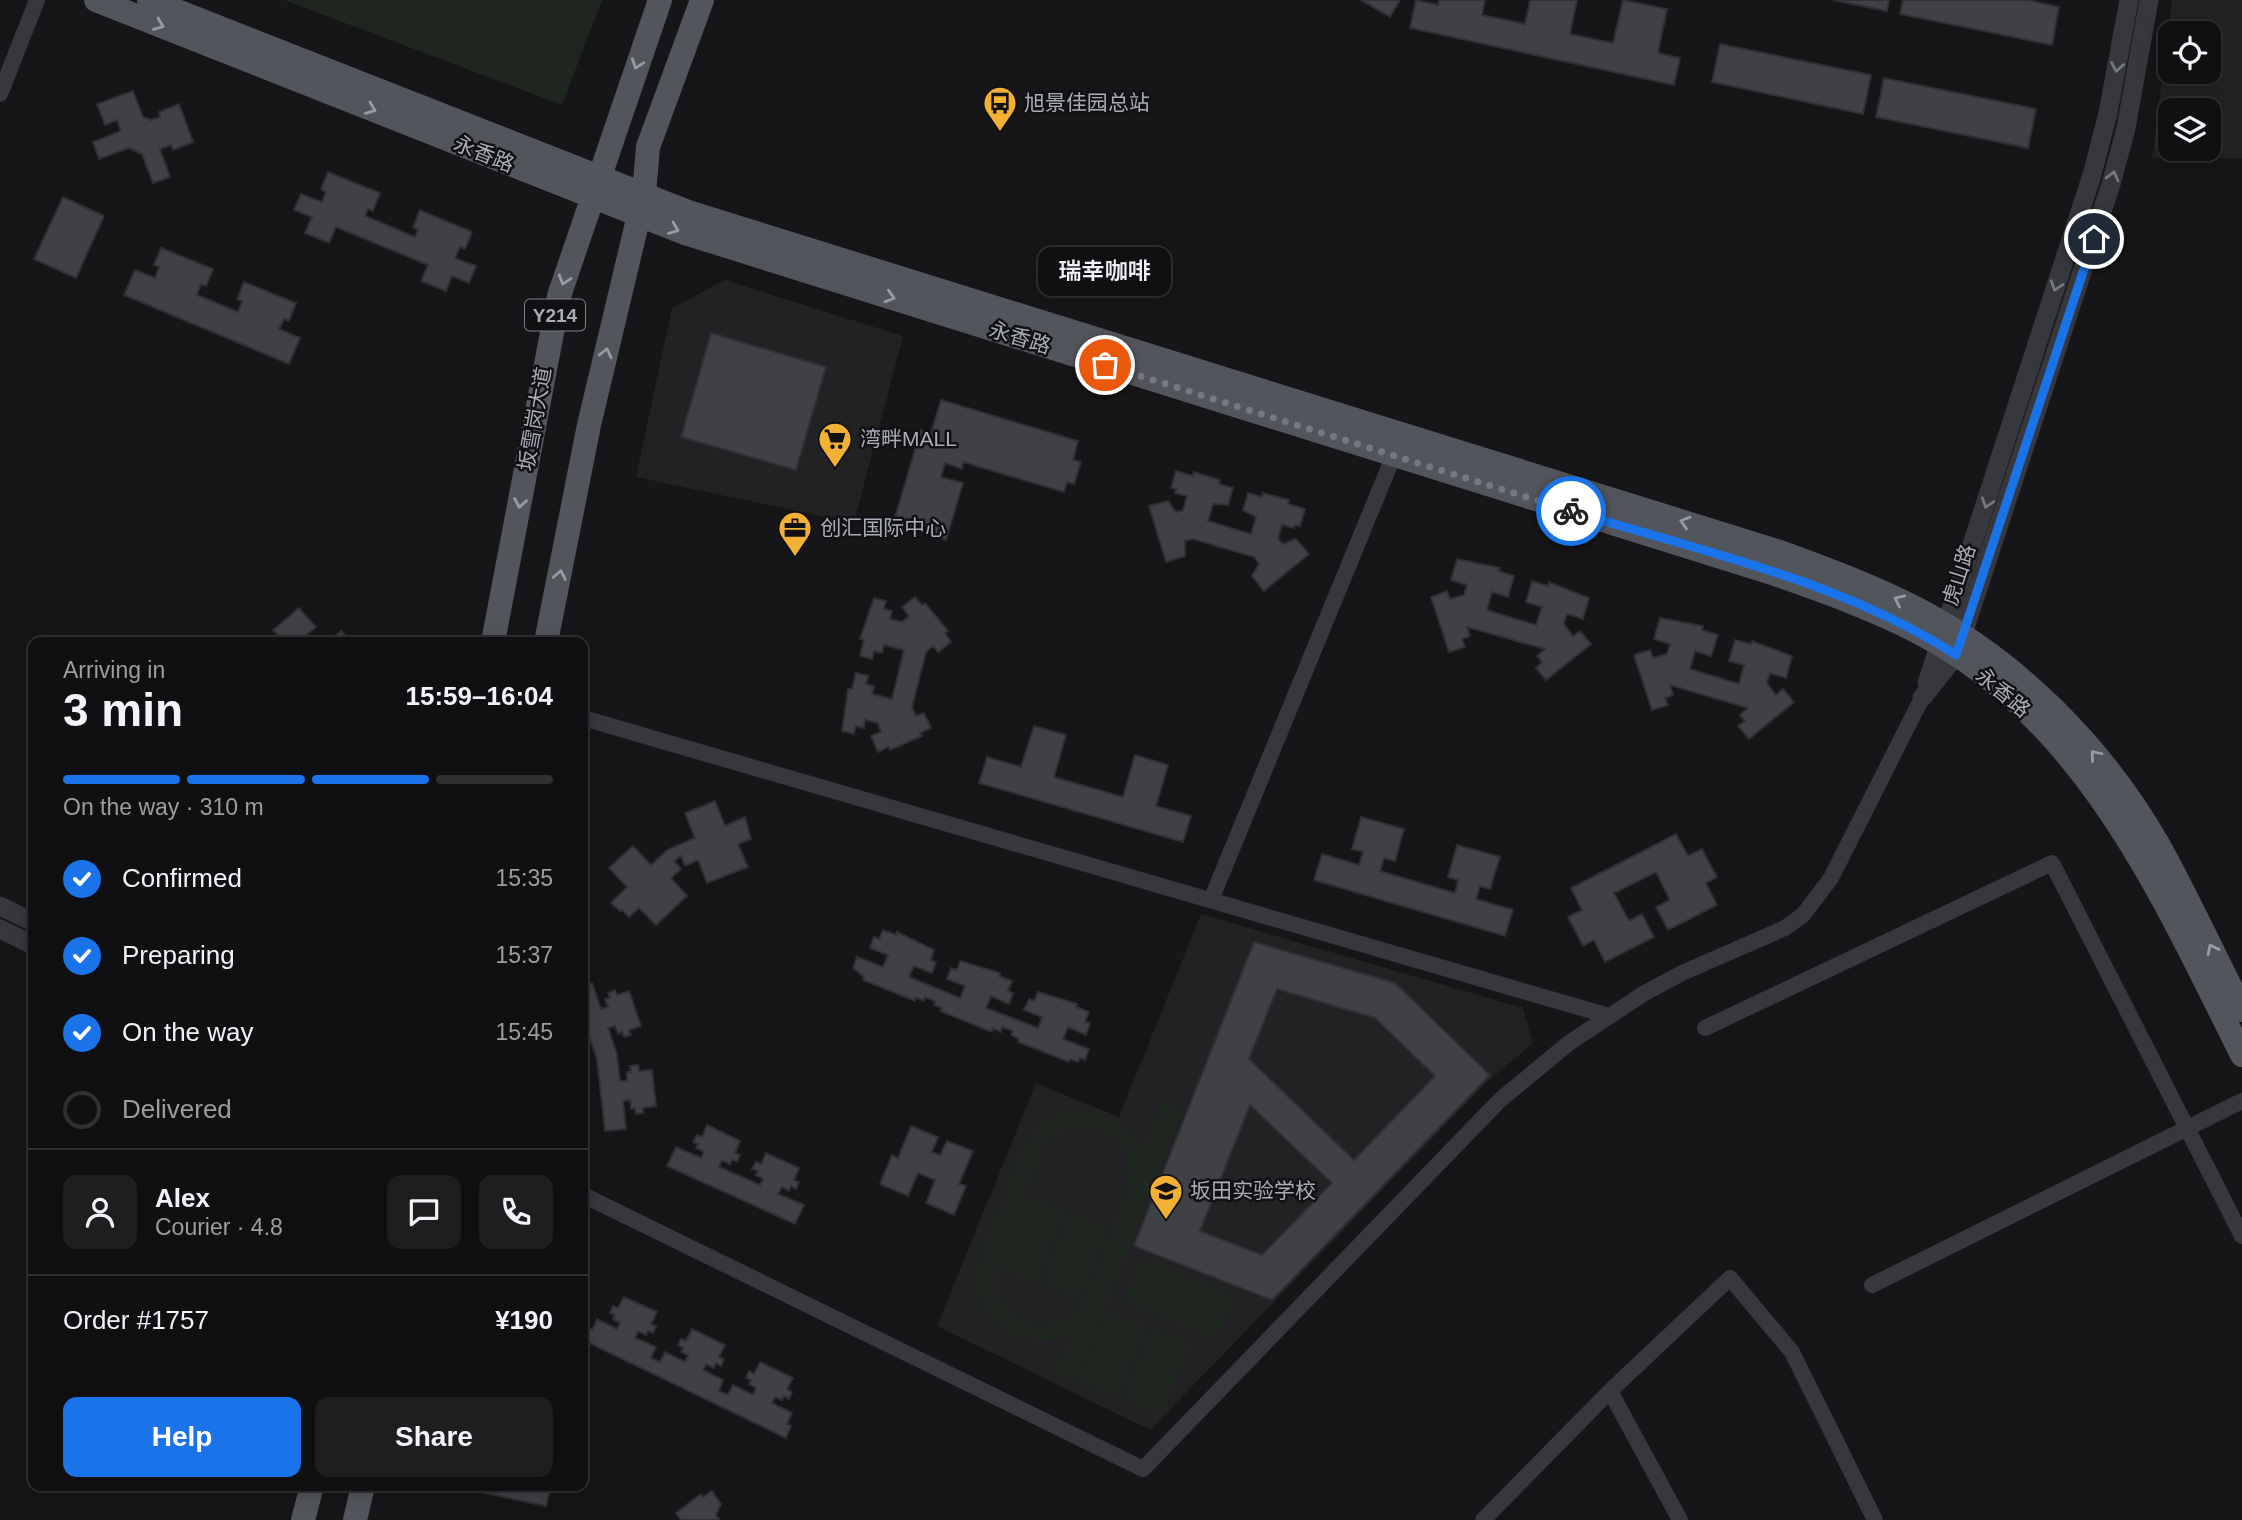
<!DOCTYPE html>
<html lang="en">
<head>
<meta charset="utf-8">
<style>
  :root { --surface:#101012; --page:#1e1e20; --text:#f1f3f6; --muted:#9c9d9f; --line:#303032; --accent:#1a73e8 }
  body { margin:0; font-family:Helvetica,"Noto Sans SC",sans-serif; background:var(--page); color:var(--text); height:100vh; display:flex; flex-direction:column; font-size:26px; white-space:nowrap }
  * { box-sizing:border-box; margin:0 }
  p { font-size:23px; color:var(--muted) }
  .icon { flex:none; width:38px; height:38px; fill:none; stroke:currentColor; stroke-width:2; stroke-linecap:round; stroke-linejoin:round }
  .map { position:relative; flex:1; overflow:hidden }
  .details { position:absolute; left:28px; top:637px; width:560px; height:854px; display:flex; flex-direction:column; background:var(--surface); border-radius:14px; box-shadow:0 4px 18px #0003,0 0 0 2px var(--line) }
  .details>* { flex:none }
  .buttons { position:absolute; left:2158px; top:21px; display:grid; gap:14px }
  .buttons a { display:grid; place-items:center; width:63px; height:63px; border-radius:14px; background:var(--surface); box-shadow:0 4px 18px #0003,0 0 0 2px var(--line); font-size:35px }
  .pin { position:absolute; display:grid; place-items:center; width:60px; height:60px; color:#fff; margin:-30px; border:4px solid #fff; border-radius:50%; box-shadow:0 2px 7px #0007 }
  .courier { position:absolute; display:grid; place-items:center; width:70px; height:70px; margin:-35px; border:5px solid #1a73e8; border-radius:50%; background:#fff; color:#222; box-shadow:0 2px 9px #0007 }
  .bubble { position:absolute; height:49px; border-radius:14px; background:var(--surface); box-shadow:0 4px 18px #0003,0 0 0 2px var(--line); font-size:23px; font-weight:600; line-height:49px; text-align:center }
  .summary em { font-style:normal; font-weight:600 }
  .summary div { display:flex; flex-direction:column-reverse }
  .summary { display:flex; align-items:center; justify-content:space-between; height:119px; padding:0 35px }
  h1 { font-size:46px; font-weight:600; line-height:52px }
  .bar { display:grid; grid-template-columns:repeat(4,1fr); gap:10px 7px; align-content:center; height:84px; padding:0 35px }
  .bar i { height:9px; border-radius:5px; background:var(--line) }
  .bar .active { background:var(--accent) }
  .bar p { grid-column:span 4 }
  .line { display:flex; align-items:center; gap:18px; padding:0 35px; border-top:2px solid var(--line) }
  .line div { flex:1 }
  .round { display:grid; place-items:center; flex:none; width:74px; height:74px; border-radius:14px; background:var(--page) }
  ol { padding:0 35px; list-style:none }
  li { display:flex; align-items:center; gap:21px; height:77px }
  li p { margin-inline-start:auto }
  li .icon { padding:7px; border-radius:50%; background:var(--accent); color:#fff; stroke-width:4 }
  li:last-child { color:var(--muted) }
  li i { width:38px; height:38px; border:4px solid var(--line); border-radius:50% }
  .cta { display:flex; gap:14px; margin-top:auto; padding:14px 35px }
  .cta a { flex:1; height:80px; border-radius:14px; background:var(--accent); color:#fff; font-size:28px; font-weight:600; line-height:80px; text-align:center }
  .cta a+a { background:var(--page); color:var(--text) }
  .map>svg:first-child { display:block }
  .built { fill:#222225; fill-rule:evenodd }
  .green { fill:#1e261f; fill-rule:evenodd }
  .building { fill:#404145; stroke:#303034; stroke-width:2; fill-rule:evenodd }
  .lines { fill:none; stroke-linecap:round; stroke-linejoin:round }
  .minor { stroke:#37383d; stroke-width:16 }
  .tertiary { stroke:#37383d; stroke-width:19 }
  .primary { stroke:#53555c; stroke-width:24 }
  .oneway { stroke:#979ba6 }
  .oneway2 { stroke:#757881 }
  .done { stroke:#757880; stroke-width:7; stroke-dasharray:0 12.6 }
  .route { stroke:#1a73e8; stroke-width:9 }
  .labels { text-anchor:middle; stroke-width:5; stroke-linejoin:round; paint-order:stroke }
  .shield { fill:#111113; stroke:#7b7e86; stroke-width:2 }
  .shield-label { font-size:19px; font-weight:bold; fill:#a8adb8 }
  .poi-label { font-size:21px; fill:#a8adb8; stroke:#111113; text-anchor:start }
  .street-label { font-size:21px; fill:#a8adb8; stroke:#111113 }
</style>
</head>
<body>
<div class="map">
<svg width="2242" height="1520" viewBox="0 0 2242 1520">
  <rect width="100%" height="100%" fill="#161618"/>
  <!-- built -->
  <path class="built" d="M2172 0H2242V158H2152ZM2170 33H2208V72H2170ZM2170 110H2208V149H2170Z
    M725 280 903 336 854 523 636 477 672 308Z
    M1201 914 1523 1008 1533 1043 1485 1084 1150 1430 937 1326 1036 1083 1119 1117Z"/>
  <!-- green -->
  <path class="green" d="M284 0H602L562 105Z
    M1162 1102 1183 1110 1077 1380 1056 1372 1070 1336C1023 1351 969 1324 979 1268 982 1245 994 1223 1003 1202 1011 1181 1017 1157 1030 1138 1062 1090 1118 1109 1143 1150ZM1084 1126C1154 1136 1125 1197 1108 1239 1099 1261 1092 1285 1081 1305 1042 1348 984 1316 998 1261L1044 1146 1061 1131Z
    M1026 1196 1064 1211 1036 1282 998 1268Z
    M1070 1214 1108 1228 1080 1300 1042 1285Z
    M1141 1258 1235 1295 1217 1339 1124 1302Z
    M1108 1311 1146 1326 1118 1397 1080 1382Z
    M1152 1328 1190 1343 1162 1414 1124 1400Z"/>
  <!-- building -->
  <path class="building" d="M1361 0H1400L1390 17Z
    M1416 0 1438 5 1439 0H1485L1482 15 1525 24 1530 0H1577L1570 34 1613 43 1623 0 1667 9 1658 53 1680 58 1674 85 1410 28Z
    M1833 0H1889L1887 11Z
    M1903 0H2028L2059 7 2052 45 1900 14Z
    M1720 44 1871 75 1863 114 1712 82Z
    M1884 78 2036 109 2028 148 1876 117Z
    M133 91 143 117 151 120 160 117 159 112 179 104 193 142 173 150 171 145 160 149 170 177 153 183 142 154 129 148 99 159 93 142 121 131 117 120 105 125 97 104Z
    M328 172 380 193 373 211 368 209 365 216 415 237 418 230 413 227 420 210 472 232 465 249 460 247 455 258 476 266 469 283 452 276 446 291 421 281 428 265 336 227 329 243 305 233 312 217 294 210 301 194 322 202 326 192 321 189Z
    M63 197 104 216 76 278 34 259Z
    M161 248 213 269 206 286 201 284 197 295 238 312 242 301 237 299 244 282 296 303 289 321 284 319 279 329 300 338 289 364 124 295 135 270 155 278 159 267 154 265Z
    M711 333 826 367 796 470 681 437Z
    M941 400 1078 441 1073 460 1081 462 1074 484 1067 482 1064 492 963 462 962 469 945 463 941 477 963 483 946 540 893 524 921 430 931 433Z
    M1176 471 1193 476 1194 472 1220 480 1219 484 1233 488 1228 505 1213 504 1208 521 1251 534 1256 517 1243 510 1248 493 1262 497 1263 493 1289 500 1288 504 1305 509 1300 526 1295 525 1294 528 1282 525 1278 539 1283 544 1296 539 1309 554 1264 591 1252 576 1259 564 1254 557 1193 539 1185 541V556L1166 562 1149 506 1168 501 1176 512 1183 510 1187 496 1175 493 1176 489 1171 488Z
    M1457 559 1500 568 1498 571 1514 576 1508 597 1492 592 1487 610 1536 625 1542 607 1526 602 1532 581 1548 586 1549 582 1589 598 1583 619 1567 614 1564 624 1573 636 1580 631 1591 644 1546 680 1536 668 1542 662 1537 656 1545 649 1467 627 1470 636 1462 639 1465 647 1449 652 1431 597 1447 591 1450 599 1464 595 1467 585 1451 580Z
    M915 597 922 605 925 603 948 631 945 633 951 642 938 652 933 646 926 652 912 707 916 716 924 713 931 728 920 733 922 736 890 750 888 747 878 752 871 736 881 732 878 723 865 720 864 728 856 726 854 734 842 731 848 689H852L856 673 868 676 866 684 874 686 872 694 892 699 904 650 884 645 882 653 874 651 872 659 860 656 864 640 860 639 874 598 886 601 884 609 892 611 890 619 902 622 909 616 902 607Z
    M299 608 316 627 297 642H284L273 630Z
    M1660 618 1703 626 1702 630 1718 635 1711 656 1695 651 1690 669 1739 684 1744 665 1729 661 1735 640 1751 644 1752 641 1792 656 1786 678 1770 673 1767 683 1776 695 1783 689 1794 702 1749 739 1738 726 1745 721 1740 715 1748 708 1670 685 1673 695 1665 698 1668 705 1652 710 1634 655 1650 650 1653 658 1667 654 1670 644 1654 639Z
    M341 631 351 642H328Z
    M1034 726 1066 735 1054 777 1123 797 1135 755 1168 765 1156 806 1191 816 1183 842 979 783 987 757 1021 767Z
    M715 801 725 826 745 817 751 839 738 844 748 867 707 883 698 860 685 866 681 856 674 861 681 869 671 878 687 896 656 925 639 908 629 917 622 910 620 911 611 903 627 887 609 868 633 846 651 865 667 850 695 838 685 813Z
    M1361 817 1404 829 1395 861 1384 858 1380 871 1455 893 1458 880 1448 877 1457 845 1500 857 1490 889 1480 886 1476 899 1513 910 1505 936 1314 880 1322 854 1359 865 1363 852 1352 849Z
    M1676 834 1688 856 1702 849 1717 877 1706 883 1717 905 1668 930 1656 907 1670 900 1656 872 1614 893 1629 921 1642 914 1654 937 1605 962 1594 940 1583 946 1568 917 1582 910 1571 888Z
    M883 930 896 935 897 932 934 950 931 960 936 962 932 973 914 966 909 977 960 998 965 986 947 979 951 968 957 970 960 961 1000 973 999 976 1012 981 1008 991 1013 993 1009 1004 991 996 986 1008 1038 1028 1042 1017 1024 1010 1029 999 1034 1001 1038 992 1077 1004 1076 1007 1089 1012 1085 1022 1090 1023 1086 1035 1068 1027 1063 1039 1089 1049 1085 1060 1080 1058 1078 1062 1070 1059 1069 1062 1018 1042 1019 1039 1011 1035 1013 1031 1002 1027 1001 1032 993 1028 992 1032 940 1011 942 1008 934 1005 935 1001 925 997 924 1001 916 997 915 1001 863 980 864 977 853 968 857 957 883 967 888 955 870 948 874 937 879 939Z
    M1254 942 1395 983 1490 1075 1272 1300 1134 1246ZM1277 989 1375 1018 1435 1076 1354 1160 1249 1059ZM1250 1105 1332 1183 1262 1255 1200 1231Z
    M592 983 601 1009 608 1007 605 999 610 998 608 993 615 990 617 995 629 991 641 1026 629 1030 631 1035 624 1037 622 1032 618 1034 615 1026 608 1028 617 1054 620 1081H627V1072H631L630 1066 638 1065 639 1071 652 1070 656 1106 643 1108V1113L636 1114 635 1108 631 1109 630 1100 623 1101 626 1129 605 1131 597 1059 583 1019V987Z
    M707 1125 740 1141 735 1153 740 1155 737 1162 732 1159 730 1164 722 1160 719 1167 760 1185 763 1179 756 1175 758 1171 752 1169 756 1162 761 1164 766 1153 799 1168 794 1180 799 1182 796 1189 791 1186 789 1191 782 1187 778 1194 804 1205 795 1224 667 1166 676 1147 701 1158 704 1152 696 1148 698 1144 693 1142 697 1135 702 1137Z
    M911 1126 938 1137 932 1152 940 1155 947 1141 973 1151 959 1184 966 1186 954 1215 926 1203 935 1180 918 1173 908 1196 880 1184 892 1155 898 1158Z
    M624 1297 657 1312 651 1324 656 1326 653 1333 648 1331 646 1335 638 1331 635 1338 656 1347 651 1358 660 1362 665 1352 685 1362 688 1355 681 1352 683 1348 678 1345 681 1339 686 1341 692 1329 725 1345 719 1357 724 1359 721 1366 716 1363 714 1368 706 1364 703 1370 723 1380 719 1391 728 1395 733 1385 753 1395 756 1388 749 1384 751 1380 746 1378 749 1371 754 1374 760 1362 793 1378 787 1389 792 1392 789 1399 784 1396 782 1400 775 1397 772 1403 792 1413 787 1424 791 1426 786 1438 583 1340 587 1327 592 1330 597 1319 617 1329 620 1323 613 1319 615 1315 610 1313 613 1306 618 1308Z
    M481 1486H551L546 1506 480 1492Z
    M712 1491 721 1504 716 1515 720 1520H681L676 1513 701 1494 703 1497Z"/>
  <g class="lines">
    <!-- minor -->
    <path class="minor" d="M0 94 37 0
      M583 718 1609 1016
      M1211 900 1394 455
      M1705 1028 2052 863 2242 1236
      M583 1195 1143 1469 1500 1100 1569 1043 1643 994 1682 973 1785 928 1803 915 1831 878 1922 698
      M1872 1285 2242 1101
      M1610 1391 1680 1520
      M1483 1520 1610 1391 1730 1278 1792 1352 1875 1520"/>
    <!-- tertiary -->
    <path class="tertiary" d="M1927 683 2092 175 2108 113 2129 0
      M1922 698 1956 655 2111 184 2126 128 2149 0
      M0 906 33 922
      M0 929 33 945"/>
    <!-- primary -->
    <path class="primary" d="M96 0 685 233 1769 572C1818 589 1869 607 1916 631 2085 717 2162 895 2242 1055
      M149 0 688 212 1780 552C1826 569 1873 586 1917 609 2017 661 2102 747 2158 844 2188 898 2214 955 2242 1010
      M493 642 559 296 660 0
      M546 642 589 425 644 194 648 147 702 0
      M303 1520 312 1486
      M355 1520 363 1486"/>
  </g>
  <!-- one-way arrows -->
  <defs><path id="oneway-chevron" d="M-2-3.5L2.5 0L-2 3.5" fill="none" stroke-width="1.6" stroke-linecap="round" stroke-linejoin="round" transform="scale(1.75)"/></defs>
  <g class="oneway">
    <use href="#oneway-chevron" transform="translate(159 25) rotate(22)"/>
    <use href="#oneway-chevron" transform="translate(637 64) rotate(109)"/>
    <use href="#oneway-chevron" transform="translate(371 109) rotate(22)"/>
    <use href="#oneway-chevron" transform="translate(674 229) rotate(22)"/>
    <use href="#oneway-chevron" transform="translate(564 280) rotate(108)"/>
    <use href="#oneway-chevron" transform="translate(890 297) rotate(17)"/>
    <use href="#oneway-chevron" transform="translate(606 353) rotate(-77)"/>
    <use href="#oneway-chevron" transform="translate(520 503) rotate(100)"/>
    <use href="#oneway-chevron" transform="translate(1685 522) rotate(-163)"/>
    <use href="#oneway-chevron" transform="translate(560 575) rotate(-79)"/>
    <use href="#oneway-chevron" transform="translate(1899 600) rotate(-155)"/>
    <use href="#oneway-chevron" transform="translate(2095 755) rotate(-130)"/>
    <use href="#oneway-chevron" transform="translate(2212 949) rotate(-116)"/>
  </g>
  <g class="oneway2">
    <use href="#oneway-chevron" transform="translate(2117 67) rotate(100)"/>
    <use href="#oneway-chevron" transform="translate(2113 176) rotate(-75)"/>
    <use href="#oneway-chevron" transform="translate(2056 286) rotate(108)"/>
    <use href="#oneway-chevron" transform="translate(1987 503) rotate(108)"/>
  </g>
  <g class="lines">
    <!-- done -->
    <path class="done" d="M1105 365 1571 511"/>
    <!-- route -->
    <path class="route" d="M1571 511C1700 551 1842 581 1956 655L2094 239"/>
  </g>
  <!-- icons -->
  <defs>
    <symbol id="bus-pin" viewBox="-11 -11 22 30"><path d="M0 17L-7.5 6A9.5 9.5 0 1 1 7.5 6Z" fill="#f2b134" stroke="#111113"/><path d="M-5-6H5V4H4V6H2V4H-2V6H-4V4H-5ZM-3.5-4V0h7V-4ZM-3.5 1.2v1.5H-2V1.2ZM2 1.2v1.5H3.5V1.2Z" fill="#111"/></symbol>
    <symbol id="supermarket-pin" viewBox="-11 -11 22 30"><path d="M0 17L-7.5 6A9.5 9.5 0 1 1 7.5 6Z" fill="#f2b134" stroke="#111113"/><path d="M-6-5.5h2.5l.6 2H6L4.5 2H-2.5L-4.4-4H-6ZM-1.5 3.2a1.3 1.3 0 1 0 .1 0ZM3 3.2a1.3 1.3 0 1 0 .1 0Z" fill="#111"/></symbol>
    <symbol id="office-pin" viewBox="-11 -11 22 30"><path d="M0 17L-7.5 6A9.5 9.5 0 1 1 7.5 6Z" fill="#f2b134" stroke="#111113"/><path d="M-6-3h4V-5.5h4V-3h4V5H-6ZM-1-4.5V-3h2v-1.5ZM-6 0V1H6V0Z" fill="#111"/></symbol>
    <symbol id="school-pin" viewBox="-11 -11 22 30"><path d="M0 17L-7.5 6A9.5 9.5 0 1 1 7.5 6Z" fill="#f2b134" stroke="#111113"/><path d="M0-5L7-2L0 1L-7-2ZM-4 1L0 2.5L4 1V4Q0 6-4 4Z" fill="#111"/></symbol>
  </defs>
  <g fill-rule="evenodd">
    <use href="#bus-pin" x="981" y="84" width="38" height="52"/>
    <use href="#supermarket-pin" x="816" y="420" width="38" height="52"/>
    <use href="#office-pin" x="776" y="509" width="38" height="52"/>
    <use href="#school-pin" x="1147" y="1172" width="38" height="52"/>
  </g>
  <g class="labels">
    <!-- shield labels -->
    <rect class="shield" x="525" y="299.5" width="60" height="31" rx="5"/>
    <g class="shield-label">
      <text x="555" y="322">Y214</text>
    </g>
    <!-- poi labels -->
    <g class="poi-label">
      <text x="1024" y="110">旭景佳园总站</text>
      <text x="860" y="446">湾畔MALL</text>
      <text x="820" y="535">创汇国际中心</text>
      <text x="1190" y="1198">坂田实验学校</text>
    </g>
    <!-- street labels -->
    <g class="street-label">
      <text transform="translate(484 154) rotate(22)" y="7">永香路</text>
      <text transform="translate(1020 338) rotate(17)" y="7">永香路</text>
      <text transform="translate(535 419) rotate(-80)" y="7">坂雪岗大道</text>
      <text transform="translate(1959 575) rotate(-72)" y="7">虎山路</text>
      <text transform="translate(2003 693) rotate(40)" y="7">永香路</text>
    </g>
  </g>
</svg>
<div class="buttons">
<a><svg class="icon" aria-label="locate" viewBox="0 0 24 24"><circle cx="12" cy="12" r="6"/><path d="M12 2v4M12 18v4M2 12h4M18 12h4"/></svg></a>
<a><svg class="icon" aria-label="layers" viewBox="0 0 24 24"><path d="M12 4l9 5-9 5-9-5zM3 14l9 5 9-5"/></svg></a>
</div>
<div class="pin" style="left:1105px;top:365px;background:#ea580c"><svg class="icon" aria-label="bag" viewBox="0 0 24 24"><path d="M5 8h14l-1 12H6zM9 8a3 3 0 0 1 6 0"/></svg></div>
<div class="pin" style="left:2094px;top:239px;background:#1f2937"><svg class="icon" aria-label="home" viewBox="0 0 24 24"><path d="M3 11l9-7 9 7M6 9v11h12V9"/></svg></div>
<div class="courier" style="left:1571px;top:511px"><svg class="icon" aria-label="bike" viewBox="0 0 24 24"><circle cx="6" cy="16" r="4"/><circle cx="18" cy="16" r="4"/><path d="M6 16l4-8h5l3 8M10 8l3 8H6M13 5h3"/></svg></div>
<div class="bubble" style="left:1038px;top:247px;width:133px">瑞幸咖啡</div>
<section class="details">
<div class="summary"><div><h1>3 min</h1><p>Arriving in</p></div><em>15:59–16:04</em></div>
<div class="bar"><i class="active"></i><i class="active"></i><i class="active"></i><i></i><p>On the way · 310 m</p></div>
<ol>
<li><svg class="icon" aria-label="check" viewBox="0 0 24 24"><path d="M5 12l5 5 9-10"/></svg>Confirmed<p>15:35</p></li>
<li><svg class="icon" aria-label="check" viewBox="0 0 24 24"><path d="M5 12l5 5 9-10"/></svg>Preparing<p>15:37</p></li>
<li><svg class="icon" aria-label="check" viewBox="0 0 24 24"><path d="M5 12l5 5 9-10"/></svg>On the way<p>15:45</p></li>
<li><i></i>Delivered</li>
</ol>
<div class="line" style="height:126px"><a class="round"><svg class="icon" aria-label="person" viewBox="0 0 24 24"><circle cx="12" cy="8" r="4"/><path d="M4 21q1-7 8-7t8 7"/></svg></a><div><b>Alex</b><p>Courier · 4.8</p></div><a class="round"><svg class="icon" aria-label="chat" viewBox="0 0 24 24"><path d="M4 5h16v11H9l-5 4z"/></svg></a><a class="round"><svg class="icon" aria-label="phone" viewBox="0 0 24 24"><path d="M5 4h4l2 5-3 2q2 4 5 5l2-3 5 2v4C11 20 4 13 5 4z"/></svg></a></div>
<div class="line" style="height:91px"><div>Order #1757</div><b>¥190</b></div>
<div class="cta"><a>Help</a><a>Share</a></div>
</section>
</div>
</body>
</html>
